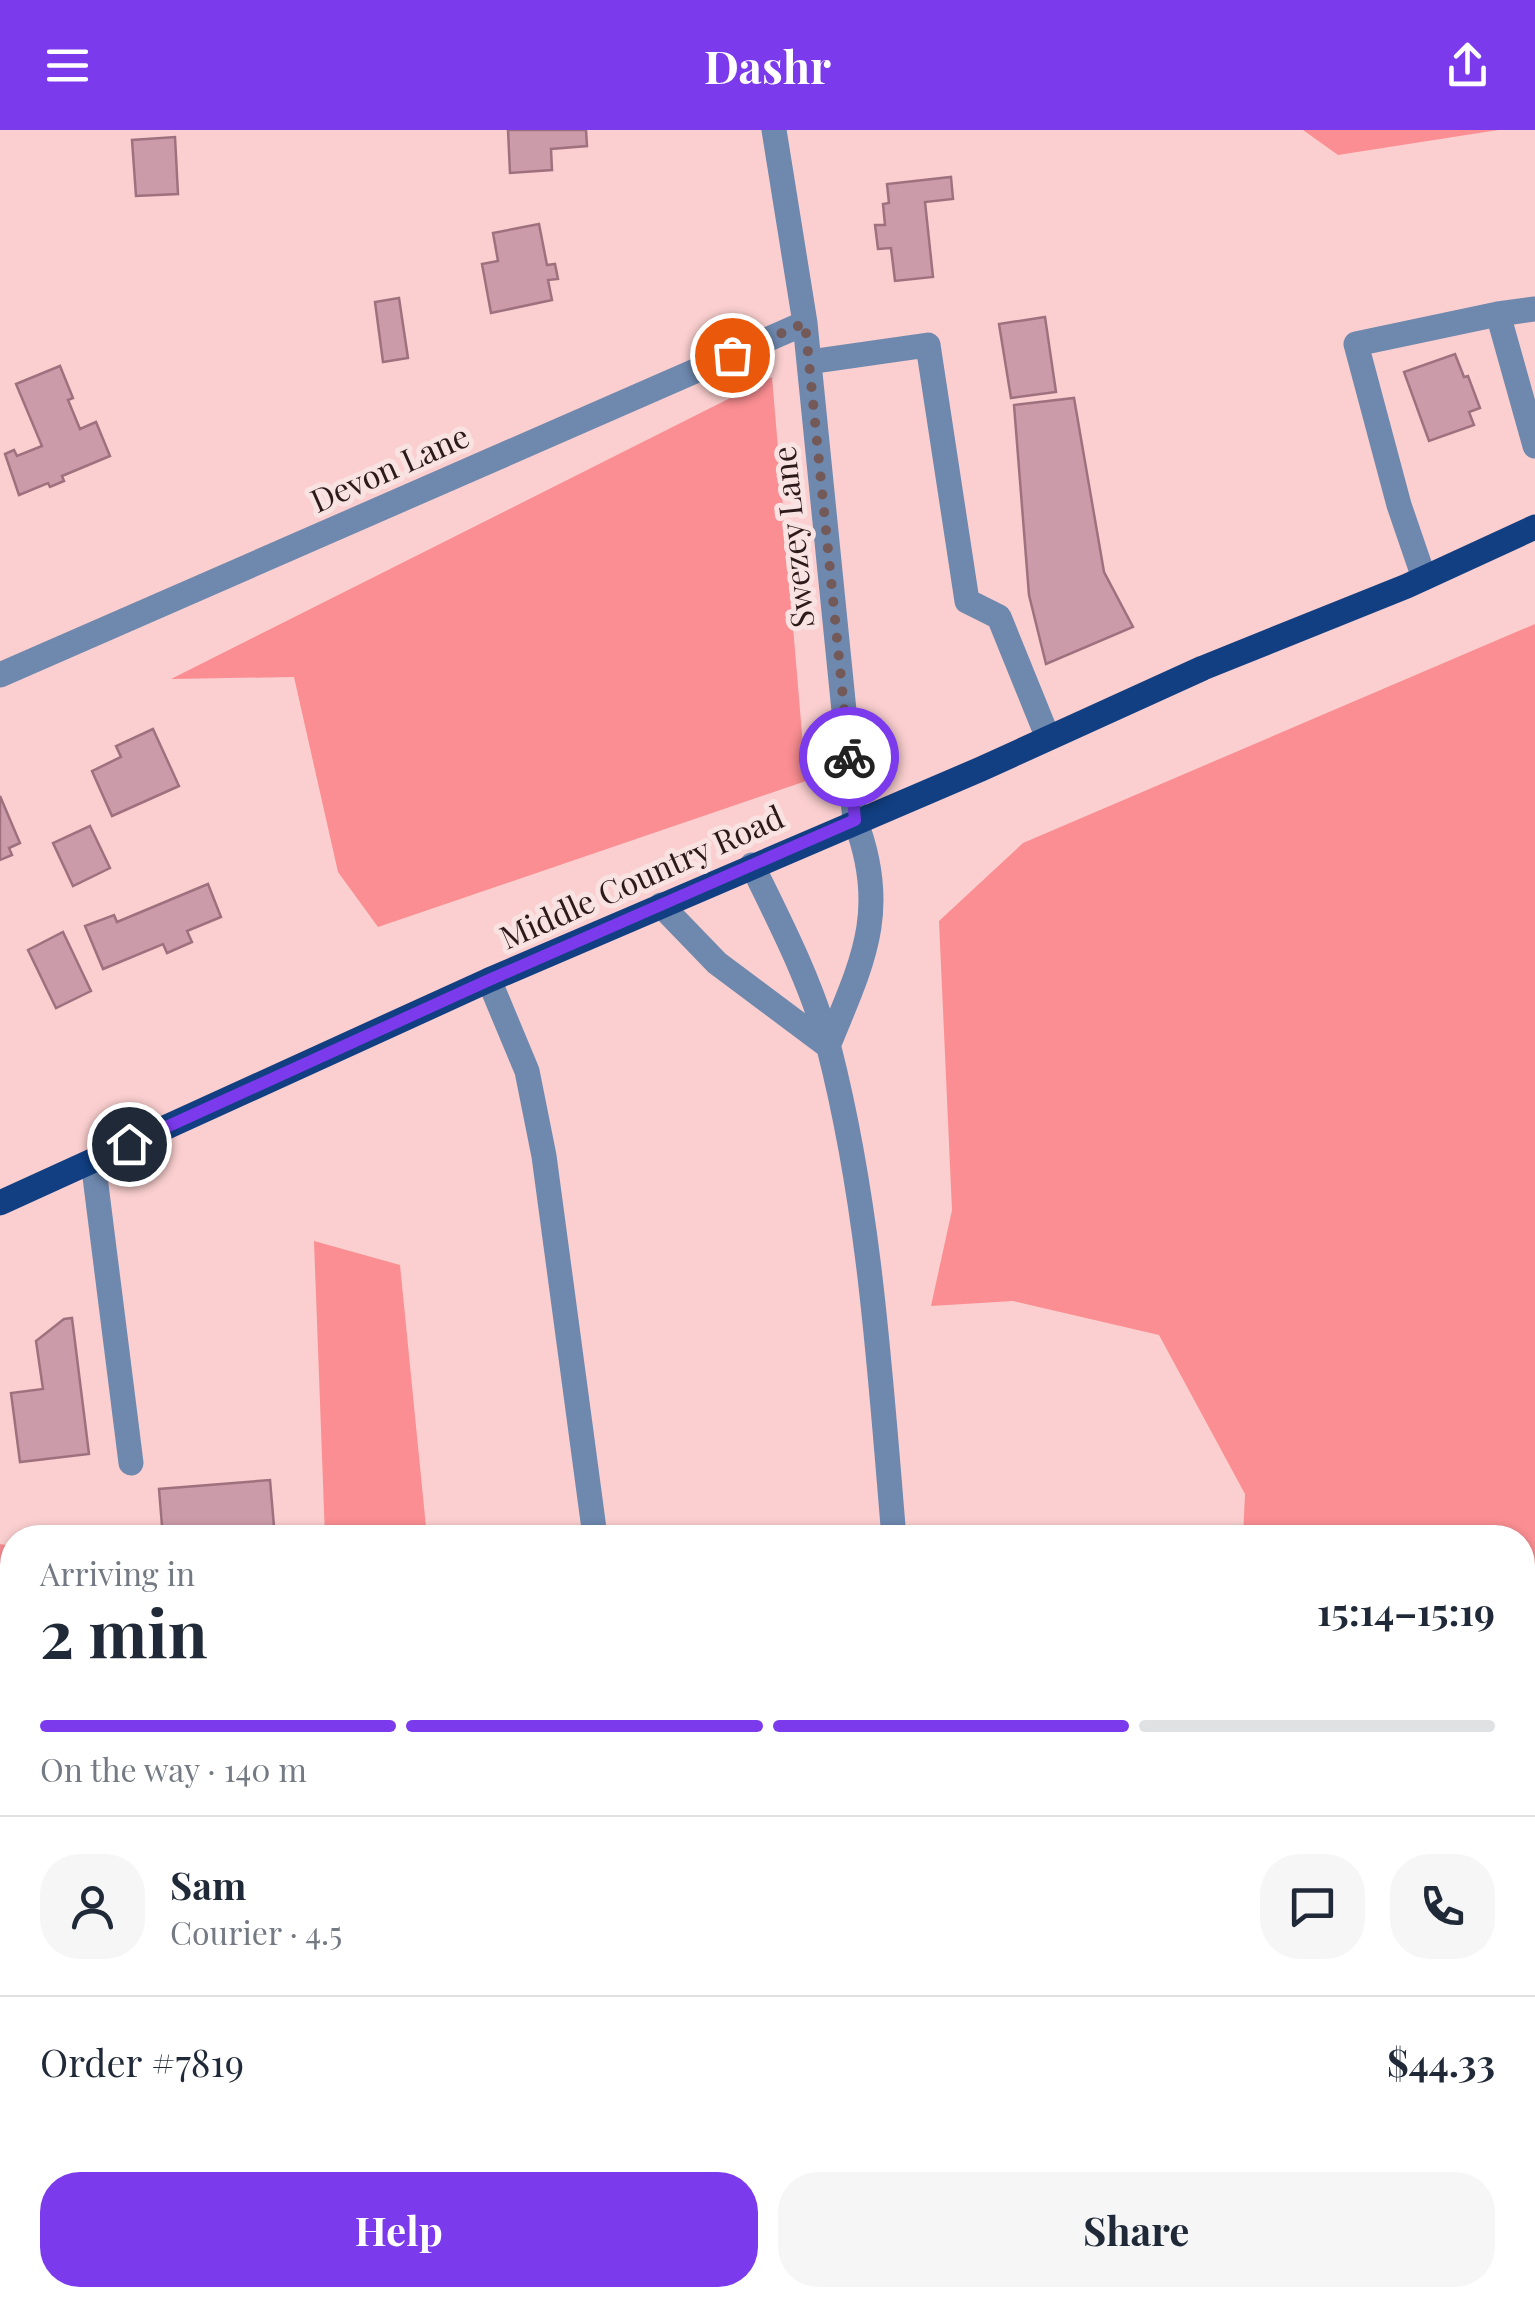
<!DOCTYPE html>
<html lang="en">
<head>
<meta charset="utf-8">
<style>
  :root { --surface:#fff; --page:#f6f6f7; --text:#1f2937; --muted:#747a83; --line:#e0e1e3; --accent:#7c3aed }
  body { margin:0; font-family:"Playfair Display",serif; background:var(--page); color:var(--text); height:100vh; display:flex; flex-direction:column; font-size:38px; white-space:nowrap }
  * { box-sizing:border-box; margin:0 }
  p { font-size:32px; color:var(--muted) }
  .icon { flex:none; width:55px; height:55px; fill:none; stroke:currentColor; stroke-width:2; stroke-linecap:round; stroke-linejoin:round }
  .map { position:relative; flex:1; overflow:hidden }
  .drawer { position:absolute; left:0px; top:1395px; width:1535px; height:782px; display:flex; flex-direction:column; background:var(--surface); border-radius:40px 40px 0 0; box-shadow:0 2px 8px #0004 }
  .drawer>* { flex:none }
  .pin { position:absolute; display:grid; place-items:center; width:85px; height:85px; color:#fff; margin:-42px; border:5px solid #fff; border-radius:50%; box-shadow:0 2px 10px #0007 }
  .courier { position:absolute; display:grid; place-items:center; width:100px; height:100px; margin:-50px; border:8px solid #7c3aed; border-radius:50%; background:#fff; color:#222; box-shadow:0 2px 12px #0007 }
  .headline em { font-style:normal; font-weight:700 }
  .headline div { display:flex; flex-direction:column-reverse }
  .headline { display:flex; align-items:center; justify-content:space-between; height:170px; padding:0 40px }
  h1 { font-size:65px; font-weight:700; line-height:75px }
  .bar { display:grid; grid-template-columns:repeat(4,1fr); gap:15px 10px; align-content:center; height:120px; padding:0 40px }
  .bar i { height:12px; border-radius:8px; background:var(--line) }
  .bar .on { background:var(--accent) }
  .bar p { grid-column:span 4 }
  .line { display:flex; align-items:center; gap:25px; padding:0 40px; border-top:2px solid var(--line) }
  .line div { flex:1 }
  .round { display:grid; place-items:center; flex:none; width:105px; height:105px; border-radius:40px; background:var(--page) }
  .action { display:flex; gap:20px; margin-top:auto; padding:20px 40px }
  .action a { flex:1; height:115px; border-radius:40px; background:var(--accent); color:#fff; font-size:40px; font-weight:700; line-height:115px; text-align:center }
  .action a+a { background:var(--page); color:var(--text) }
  header { display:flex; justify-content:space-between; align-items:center; height:130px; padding:0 40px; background:var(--accent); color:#fff; font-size:45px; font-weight:700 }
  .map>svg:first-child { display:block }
  .green { fill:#fa8e92 }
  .building { fill:#cc9baa; stroke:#9f717f; stroke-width:2.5 }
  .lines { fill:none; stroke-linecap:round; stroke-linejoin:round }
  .minor { stroke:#6e88ae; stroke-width:25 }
  .major { stroke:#113f82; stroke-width:25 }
  .done { stroke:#745959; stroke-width:10; stroke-dasharray:0 18 }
  .route { stroke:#7c3aed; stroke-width:12 }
  .labels { text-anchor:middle; stroke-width:10; stroke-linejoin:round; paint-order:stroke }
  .street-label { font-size:32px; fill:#2c191a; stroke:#f9e3e2 }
</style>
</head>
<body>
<header><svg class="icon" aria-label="menu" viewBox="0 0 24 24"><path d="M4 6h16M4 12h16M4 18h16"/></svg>Dashr<svg class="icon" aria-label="share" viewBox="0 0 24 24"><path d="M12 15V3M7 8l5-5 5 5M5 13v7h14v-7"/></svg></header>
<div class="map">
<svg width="1535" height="2176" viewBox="0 0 1535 2176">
  <rect width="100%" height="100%" fill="#fbcfcf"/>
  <!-- green -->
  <path class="green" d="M1303 0H1498L1338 25Z
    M772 247 806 651 378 797 338 742 294 547 171 549Z
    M1535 494V1905L1522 1901V1408L1243 1407 1245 1364 1159 1205 1013 1171 931 1176 952 1080 939 791 1023 713Z
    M314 1111 400 1135 427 1407H325Z
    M0 1414 12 1416V1908L0 1904Z
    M107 2165H203L205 2176H103Z"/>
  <!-- building -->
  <path class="building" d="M508 0H586L587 16 551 19 552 40 510 43Z
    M175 7 178 64 136 66 132 10Z
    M951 47 953 69 925 72 933 147 895 151 891 118 878 119 875 95H885L883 74 889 73 887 54Z
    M539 94 547 135 555 134 558 149 548 150 552 170 491 183 482 134 498 131 493 103Z
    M399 168 408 228 383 232 375 172Z
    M1045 187 1056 262 1011 268 999 194Z
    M1455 224 1464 247 1468 246 1480 278 1469 282 1474 295 1429 311 1404 242Z
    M60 236 73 268 68 270 80 299 96 292 110 326 62 346 64 351 50 357 48 353 19 365 5 324 14 320 17 326 42 316 16 254Z
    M1074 268 1104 442 1133 497 1046 534 1029 465 1014 275Z
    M153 599 179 656 112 686 92 641 121 627 116 616Z
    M0 666 20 713 9 718 12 725 0 730Z
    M90 696 110 738 73 756 53 713Z
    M208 754 221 787 187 801 192 812 167 823 163 814 103 839 85 796 114 785 117 792Z
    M63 802 91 861 56 878 28 820Z
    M72 1188 89 1324 20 1332 11 1263 43 1259 36 1211 64 1189Z
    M270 1350 275 1408H163L159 1359Z"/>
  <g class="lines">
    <!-- minor -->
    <path class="minor" d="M1535 179 1498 184 1535 316
      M809 232 928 215 967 471 999 487 1048 608
      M1424 448 1399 375 1356 214 1498 184
      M0 545 805 193
      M752 735C781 794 812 854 829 918 870 1078 880 1243 894 1408
      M661 775 717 833 828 916C862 833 890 781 855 690L805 193 774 0
      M489 850 527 941 544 1026 594 1399
      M93 1031 131 1333
      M963 2176 967 2165"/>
    <!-- major -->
    <path class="major" d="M0 1073 489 850 981 639 1203 538 1407 456 1535 397"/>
  </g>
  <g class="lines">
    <!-- done -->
    <path class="done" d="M732 225 805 193 849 627"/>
    <!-- route -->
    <path class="route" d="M129 1014 489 850 855 690 849 627"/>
  </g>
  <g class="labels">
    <!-- street labels -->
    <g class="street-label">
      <text transform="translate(390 339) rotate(-24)" y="11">Devon Lane</text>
      <text transform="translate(794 407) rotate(-96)" y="11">Swezey Lane</text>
      <text transform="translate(642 748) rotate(-24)" y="11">Middle Country Road</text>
    </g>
  </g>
</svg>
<div class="pin" style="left:732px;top:225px;background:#ea580c"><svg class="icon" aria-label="bag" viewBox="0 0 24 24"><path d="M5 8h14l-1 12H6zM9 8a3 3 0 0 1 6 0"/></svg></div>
<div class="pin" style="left:129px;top:1014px;background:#1f2937"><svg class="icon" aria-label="home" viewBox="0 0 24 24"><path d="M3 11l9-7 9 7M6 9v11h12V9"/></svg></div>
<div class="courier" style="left:849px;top:627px"><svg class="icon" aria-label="bike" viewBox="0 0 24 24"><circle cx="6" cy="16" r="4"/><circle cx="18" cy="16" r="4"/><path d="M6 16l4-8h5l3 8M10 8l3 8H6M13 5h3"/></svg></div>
<section class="drawer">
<div class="headline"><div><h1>2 min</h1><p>Arriving in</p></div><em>15:14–15:19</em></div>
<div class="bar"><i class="on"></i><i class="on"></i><i class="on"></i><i></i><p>On the way · 140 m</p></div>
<div class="line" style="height:180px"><a class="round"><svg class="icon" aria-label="person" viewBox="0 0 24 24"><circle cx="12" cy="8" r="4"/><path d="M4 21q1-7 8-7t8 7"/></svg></a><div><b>Sam</b><p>Courier · 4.5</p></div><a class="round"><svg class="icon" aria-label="chat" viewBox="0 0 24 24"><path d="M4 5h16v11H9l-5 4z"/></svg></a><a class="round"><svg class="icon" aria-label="phone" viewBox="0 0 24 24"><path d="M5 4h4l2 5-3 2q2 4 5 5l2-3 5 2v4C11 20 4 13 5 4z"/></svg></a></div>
<div class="line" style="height:130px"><div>Order #7819</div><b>$44.33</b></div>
<div class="action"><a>Help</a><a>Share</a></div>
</section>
</div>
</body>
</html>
